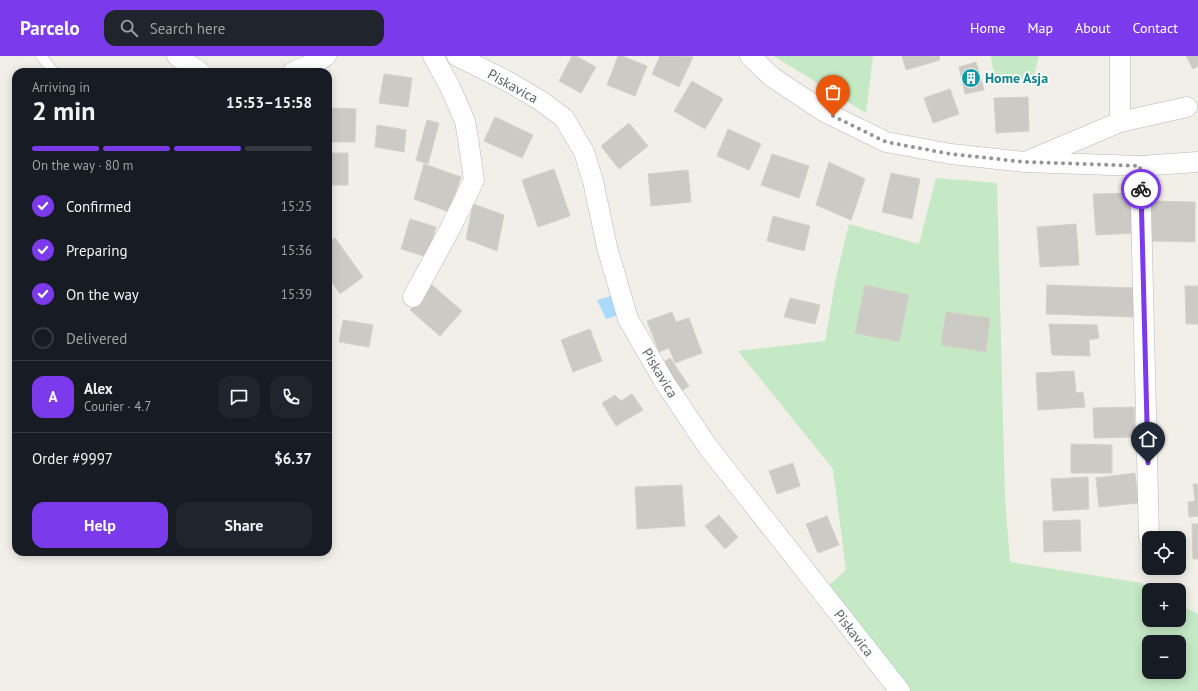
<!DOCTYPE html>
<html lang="en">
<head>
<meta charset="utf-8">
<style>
  :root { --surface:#171b24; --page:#20242c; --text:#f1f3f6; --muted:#9ea1a6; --line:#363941; --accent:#7c3aed }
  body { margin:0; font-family:"PT Sans",sans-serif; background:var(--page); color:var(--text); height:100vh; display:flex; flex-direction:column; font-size:15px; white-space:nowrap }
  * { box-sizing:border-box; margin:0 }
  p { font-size:13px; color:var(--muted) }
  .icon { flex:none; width:22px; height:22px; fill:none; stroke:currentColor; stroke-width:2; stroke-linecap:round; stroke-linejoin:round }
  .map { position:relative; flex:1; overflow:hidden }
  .details { position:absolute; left:12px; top:12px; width:320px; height:488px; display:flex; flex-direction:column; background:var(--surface); border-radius:12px; box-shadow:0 2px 10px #0003 }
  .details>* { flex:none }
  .buttons { position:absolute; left:1142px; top:475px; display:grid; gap:8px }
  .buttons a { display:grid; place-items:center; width:44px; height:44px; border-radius:8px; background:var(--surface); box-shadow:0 2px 10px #0003; font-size:20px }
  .pin { position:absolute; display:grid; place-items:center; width:34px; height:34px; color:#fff; margin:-41px -17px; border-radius:50% 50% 50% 0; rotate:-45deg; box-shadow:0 0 4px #0007 }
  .pin .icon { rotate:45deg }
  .courier { position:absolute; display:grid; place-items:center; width:40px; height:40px; margin:-20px; border:3px solid #7c3aed; border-radius:50%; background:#fff; color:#222; box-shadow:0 1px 5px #0007 }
  .headline em { font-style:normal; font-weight:700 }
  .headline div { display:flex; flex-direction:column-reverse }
  .headline { display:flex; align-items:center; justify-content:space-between; height:68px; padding:0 20px }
  h1 { font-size:26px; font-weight:700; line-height:30px }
  .bar { display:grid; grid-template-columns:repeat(4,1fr); gap:6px 4px; align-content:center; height:48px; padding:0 20px }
  .bar i { height:5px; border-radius:3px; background:var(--line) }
  .bar .selected { background:var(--accent) }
  .bar p { grid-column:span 4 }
  .line { display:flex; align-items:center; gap:10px; padding:0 20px; border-top:1px solid var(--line) }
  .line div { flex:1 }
  .round { display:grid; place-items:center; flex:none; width:42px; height:42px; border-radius:12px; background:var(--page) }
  ol { padding:0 20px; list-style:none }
  li { display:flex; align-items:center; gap:12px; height:44px }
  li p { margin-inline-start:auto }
  li .icon { padding:4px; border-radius:50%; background:var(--accent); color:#fff; stroke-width:4 }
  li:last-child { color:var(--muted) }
  li i { width:22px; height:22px; border:2px solid var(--line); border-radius:50% }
  .cta { display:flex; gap:8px; margin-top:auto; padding:8px 20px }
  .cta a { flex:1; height:46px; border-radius:12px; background:var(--accent); color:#fff; font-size:16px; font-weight:700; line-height:46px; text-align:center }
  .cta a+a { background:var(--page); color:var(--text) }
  header { display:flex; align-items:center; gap:24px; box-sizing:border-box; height:56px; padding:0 20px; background:var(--accent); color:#fff }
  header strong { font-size:19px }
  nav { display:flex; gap:22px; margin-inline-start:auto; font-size:14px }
  .search { width:280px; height:36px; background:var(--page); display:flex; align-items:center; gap:10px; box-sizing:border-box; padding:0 14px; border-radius:12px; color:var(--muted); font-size:15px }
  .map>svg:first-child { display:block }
  .green { fill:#c5e8c5; fill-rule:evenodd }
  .water { fill:#aadaff }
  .building { fill:#cccac5; stroke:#d6d1c6 }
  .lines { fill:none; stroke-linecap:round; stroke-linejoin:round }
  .lane-casing { stroke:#b5b8bc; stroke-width:11 }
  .street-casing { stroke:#b5b8bc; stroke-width:21 }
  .lane { stroke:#fff; stroke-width:10 }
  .street { stroke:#fff; stroke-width:20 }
  .done { stroke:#929495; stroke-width:4; stroke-dasharray:0 7.2 }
  .route { stroke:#7c3aed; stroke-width:5 }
  .labels { text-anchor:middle; stroke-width:3.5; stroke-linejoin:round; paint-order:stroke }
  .culture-label { font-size:14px; font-weight:bold; fill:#0d838f; stroke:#fff; text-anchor:start }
  .street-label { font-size:14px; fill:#5f6368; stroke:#fff }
</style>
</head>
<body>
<header>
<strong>Parcelo</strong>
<div class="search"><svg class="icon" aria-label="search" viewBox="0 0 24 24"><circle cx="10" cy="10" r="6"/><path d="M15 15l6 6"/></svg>Search here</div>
<nav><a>Home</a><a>Map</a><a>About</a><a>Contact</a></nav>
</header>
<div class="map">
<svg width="1198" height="635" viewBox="0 0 1198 635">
  <rect width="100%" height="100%" fill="#f1efe8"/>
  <!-- green -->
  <path class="green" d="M774 0H873L866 57Z
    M991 0H1039L1033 23 994 22Z
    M936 122 997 127 1005 442 1010 506 1141 527 1154 534H1149V564H1179V548L1198 558V635H900L815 542 846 514 833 413 738 295 825 285 836 222 849 168 919 188ZM1149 586H1179V616H1149Z"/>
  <!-- water -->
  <path class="water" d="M624 236 630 255 606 263 597 244Z"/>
  <!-- building -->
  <path class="building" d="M572 0H576L596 11 581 37 559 25Z
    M618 0H622L647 10 635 40 607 29Z
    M660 0 693 1 679 31 652 18Z
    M902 0H939L940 4 906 14Z
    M1186 0H1198V10L1193 13Z
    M976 6 984 34 965 38 959 11Z
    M384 18 412 22 408 51 379 47Z
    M692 25 723 43 705 73 674 55Z
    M950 33 959 58 933 67 924 42Z
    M1028 41 1029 75 996 77 994 42Z
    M329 52 356 53 355 86H328Z
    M495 61 533 79 522 102 484 85Z
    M427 64 439 67 428 108 416 104Z
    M629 67 648 90 619 113 601 90Z
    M377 69 406 74 404 96 375 91Z
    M728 73 761 88 749 114 717 100Z
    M328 97H348V129H328Z
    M772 98 809 110 799 142 761 129Z
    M829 106 865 123 851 164 816 149Z
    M424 108 461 121 449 156 414 143Z
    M554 113 570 160 538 171 522 124Z
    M688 114 691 146 651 150 648 118Z
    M891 117 920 123 912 163 882 156Z
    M1135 137 1137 177 1096 179 1093 138Z
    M1152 145 1195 146V186L1151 185Z
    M473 148 504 159 497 195 466 183Z
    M773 160 810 170 804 195 767 185Z
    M410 163 436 171 427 201 401 193Z
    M1076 168 1079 209 1040 211 1037 171Z
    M335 182 363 221 340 238 328 220V187Z
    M432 229 462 255 440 280 410 254Z
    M865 229 909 239 899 286 855 277Z
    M1047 229 1135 232 1134 261 1046 258Z
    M1185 230H1198V268H1186Z
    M790 242 820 249 815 268 784 261Z
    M672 256 676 266 689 262 702 297 675 307 669 292 659 296 647 265Z
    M946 256 990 262 986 296 941 289Z
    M343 264 373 269 369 291 339 286Z
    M1049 268 1097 269 1099 282 1089 284 1090 300 1052 299Z
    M590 273 602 305 573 316 561 284Z
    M670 302 689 330 670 343 651 315Z
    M1074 315 1076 337 1083 336 1085 351 1038 354 1036 317Z
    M632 338 643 354 616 370 602 347 615 339 621 345Z
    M1134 351 1135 381 1094 382 1093 352Z
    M1071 388 1112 389V417H1071Z
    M793 407 800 430 777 438 769 415Z
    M1135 417 1138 447 1099 451 1096 422Z
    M1088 421 1089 453 1053 455 1051 423Z
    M1193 428H1198V460L1189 461 1188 446 1195 445Z
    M682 429 685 470 637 473 635 431Z
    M719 459 738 481 725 493 705 470Z
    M827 460 839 489 818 497 806 468Z
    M1080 464 1081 495 1044 496 1043 465Z
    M1192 468H1198V503H1193Z"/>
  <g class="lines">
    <defs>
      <path id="lane" d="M41 0 54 16"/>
      <path id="street" d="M177 0 200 16
        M457 0 509 26 541 45 564 62 584 96 593 125 607 191 628 263 665 327 708 391 900 635
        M750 0 772 21 823 55 886 86 951 98 1025 106 1140 110 1198 106
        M293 16 318 5 326 0
        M1120 66V0
        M1030 104 1120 66 1187 51
        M1140 110 1149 482
        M413 241 451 171 474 124 469 89 465 65 449 29 433 0"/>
    </defs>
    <!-- lane casing -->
    <use href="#lane" class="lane-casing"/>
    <!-- street casing -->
    <use href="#street" class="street-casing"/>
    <!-- lane -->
    <use href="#lane" class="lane"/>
    <!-- street -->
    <use href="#street" class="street"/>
  </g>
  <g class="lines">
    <!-- done -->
    <path class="done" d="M833 60 886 86 951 98 1025 106 1140 110 1141 133"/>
    <!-- route -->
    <path class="route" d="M1141 133 1148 407"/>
  </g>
  <!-- icons -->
  <defs>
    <symbol id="building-disc" viewBox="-11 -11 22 22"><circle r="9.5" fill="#0f9aa8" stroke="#fff"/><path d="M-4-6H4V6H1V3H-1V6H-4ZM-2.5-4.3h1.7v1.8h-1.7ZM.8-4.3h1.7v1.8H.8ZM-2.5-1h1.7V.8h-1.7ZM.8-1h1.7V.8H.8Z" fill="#fff"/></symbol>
  </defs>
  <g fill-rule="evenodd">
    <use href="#building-disc" x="960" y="11" width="22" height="22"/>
  </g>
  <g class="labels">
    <!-- culture labels -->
    <g class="culture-label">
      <text x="985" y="27">Home Asja</text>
    </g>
    <!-- street labels -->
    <g class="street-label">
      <text transform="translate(513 30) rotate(29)" y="5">Piskavica</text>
      <text transform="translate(660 317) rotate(59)" y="5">Piskavica</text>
      <text transform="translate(854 577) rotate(52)" y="5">Piskavica</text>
    </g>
  </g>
</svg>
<div class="buttons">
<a><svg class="icon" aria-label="locate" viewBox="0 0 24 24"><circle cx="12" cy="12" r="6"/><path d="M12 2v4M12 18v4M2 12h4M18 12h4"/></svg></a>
<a>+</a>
<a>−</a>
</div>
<div class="pin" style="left:833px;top:60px;background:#ea580c"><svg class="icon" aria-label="bag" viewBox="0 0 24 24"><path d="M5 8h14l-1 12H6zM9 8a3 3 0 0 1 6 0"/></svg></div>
<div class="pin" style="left:1148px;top:407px;background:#1f2937"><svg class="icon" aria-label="home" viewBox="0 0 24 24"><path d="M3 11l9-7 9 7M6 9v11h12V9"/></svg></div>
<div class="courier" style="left:1141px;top:133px"><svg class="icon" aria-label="bike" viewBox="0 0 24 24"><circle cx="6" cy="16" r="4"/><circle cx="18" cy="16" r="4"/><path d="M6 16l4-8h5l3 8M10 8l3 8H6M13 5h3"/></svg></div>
<section class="details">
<div class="headline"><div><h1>2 min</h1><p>Arriving in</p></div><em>15:53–15:58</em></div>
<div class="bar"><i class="selected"></i><i class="selected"></i><i class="selected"></i><i></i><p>On the way · 80 m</p></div>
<ol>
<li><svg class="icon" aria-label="check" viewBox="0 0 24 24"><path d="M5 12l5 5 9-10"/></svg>Confirmed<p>15:25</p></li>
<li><svg class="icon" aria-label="check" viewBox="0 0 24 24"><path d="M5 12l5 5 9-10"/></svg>Preparing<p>15:36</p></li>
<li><svg class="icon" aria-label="check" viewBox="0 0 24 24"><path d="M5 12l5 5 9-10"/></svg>On the way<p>15:39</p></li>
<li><i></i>Delivered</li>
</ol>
<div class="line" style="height:72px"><b class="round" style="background:var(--accent);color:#fff">A</b><div><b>Alex</b><p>Courier · 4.7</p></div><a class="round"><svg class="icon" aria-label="chat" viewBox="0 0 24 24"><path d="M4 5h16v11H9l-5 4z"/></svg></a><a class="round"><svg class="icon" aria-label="phone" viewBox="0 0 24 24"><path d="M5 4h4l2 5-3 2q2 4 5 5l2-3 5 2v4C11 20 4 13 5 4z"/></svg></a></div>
<div class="line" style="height:52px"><div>Order #9997</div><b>$6.37</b></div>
<div class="cta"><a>Help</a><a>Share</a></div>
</section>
</div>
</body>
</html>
